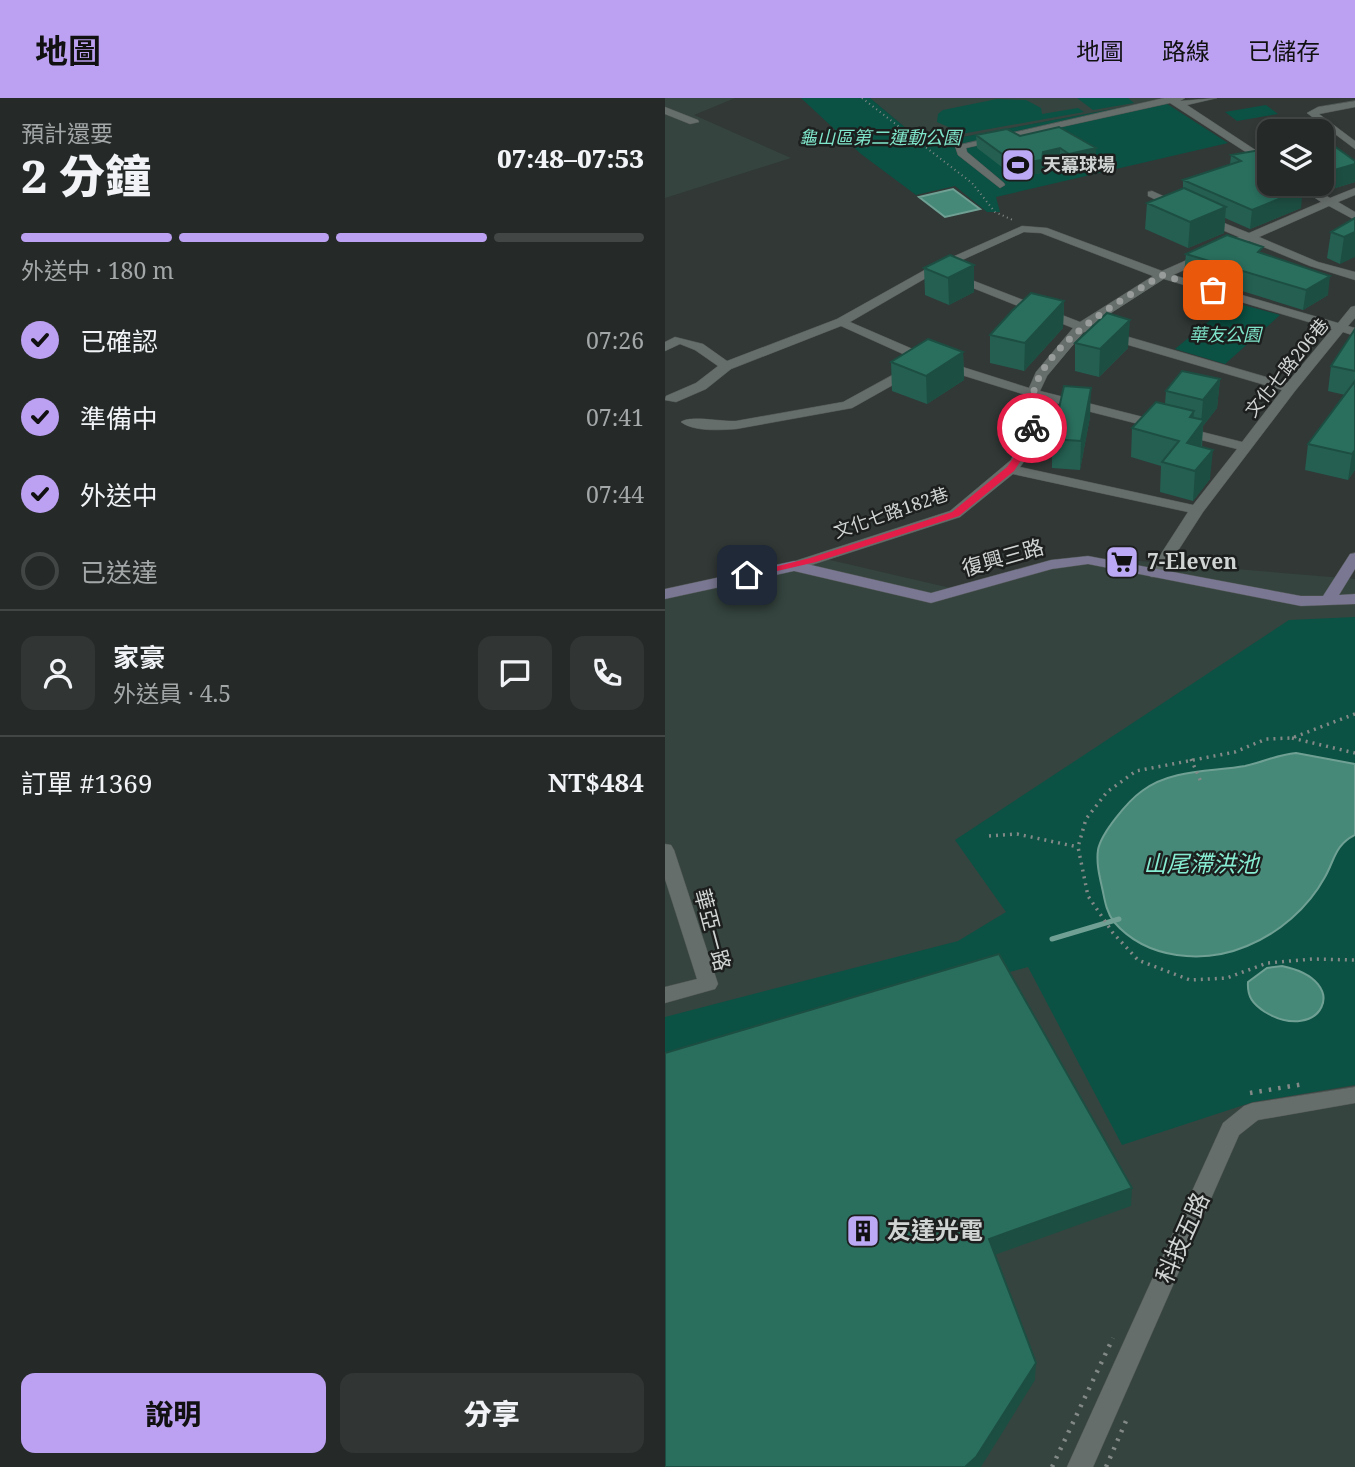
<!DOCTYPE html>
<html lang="zh-TW">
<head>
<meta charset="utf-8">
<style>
  :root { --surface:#252a28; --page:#313634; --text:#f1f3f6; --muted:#a3a7a8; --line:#424645; --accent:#bca0f2 }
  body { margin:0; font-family:"Noto Serif","Noto Sans TC",serif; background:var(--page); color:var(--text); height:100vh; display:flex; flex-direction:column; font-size:26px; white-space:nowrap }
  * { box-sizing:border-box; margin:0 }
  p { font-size:23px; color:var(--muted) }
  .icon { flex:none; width:38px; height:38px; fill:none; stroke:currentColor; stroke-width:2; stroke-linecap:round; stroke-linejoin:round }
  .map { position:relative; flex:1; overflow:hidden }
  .side { display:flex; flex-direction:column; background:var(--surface); width:665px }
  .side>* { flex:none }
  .buttons { position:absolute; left:592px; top:21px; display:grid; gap:14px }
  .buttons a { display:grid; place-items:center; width:77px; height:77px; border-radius:14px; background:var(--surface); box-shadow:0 4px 10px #0003,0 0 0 2px var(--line); font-size:35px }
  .pin { position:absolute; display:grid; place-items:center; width:60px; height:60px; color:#fff; margin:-30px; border-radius:14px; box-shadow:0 4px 10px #0006 }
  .courier { position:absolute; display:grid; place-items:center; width:70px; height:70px; margin:-35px; border:5px solid #e11d48; border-radius:50%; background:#fff; color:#222; box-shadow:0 2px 9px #0007 }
  .summary em { font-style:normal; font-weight:800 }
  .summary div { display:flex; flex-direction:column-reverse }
  .summary { display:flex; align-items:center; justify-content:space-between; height:119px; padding:0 21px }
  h1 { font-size:46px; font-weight:800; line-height:52px }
  .bar { display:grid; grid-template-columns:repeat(4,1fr); gap:10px 7px; align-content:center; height:84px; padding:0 21px }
  .bar i { height:9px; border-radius:5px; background:var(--line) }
  .bar .on { background:var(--accent) }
  .bar p { grid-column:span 4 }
  .line { display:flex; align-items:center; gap:18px; padding:0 21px; border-top:2px solid var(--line) }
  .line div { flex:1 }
  .round { display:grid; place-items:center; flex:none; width:74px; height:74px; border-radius:14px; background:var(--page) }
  ol { padding:0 21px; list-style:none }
  li { display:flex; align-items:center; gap:21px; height:77px }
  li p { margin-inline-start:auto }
  li .icon { padding:7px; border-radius:50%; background:var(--accent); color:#111; stroke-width:4 }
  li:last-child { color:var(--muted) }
  li i { width:38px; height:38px; border:4px solid var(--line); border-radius:50% }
  .primary-button { display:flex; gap:14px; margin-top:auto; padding:14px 21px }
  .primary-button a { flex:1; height:80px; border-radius:14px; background:var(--accent); color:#111; font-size:28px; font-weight:800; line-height:80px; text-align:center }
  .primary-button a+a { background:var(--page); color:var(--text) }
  header { display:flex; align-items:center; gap:42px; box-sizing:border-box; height:98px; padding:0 35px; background:var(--accent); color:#111 }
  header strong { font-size:33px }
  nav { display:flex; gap:38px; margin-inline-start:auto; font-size:24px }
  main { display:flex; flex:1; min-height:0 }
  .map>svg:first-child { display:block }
  .built { fill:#35443f }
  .green { fill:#0b5244 }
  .water { fill:#468978; stroke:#6fa093; stroke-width:2 }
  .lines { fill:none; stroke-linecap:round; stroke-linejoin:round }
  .stream { stroke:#6fa093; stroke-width:5 }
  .street-casing { stroke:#505654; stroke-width:1 }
  .secondary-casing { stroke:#505654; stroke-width:1 }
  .path-far2 { stroke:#838987; stroke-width:2; stroke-dasharray:1 3.5; stroke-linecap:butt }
  .path-far1 { stroke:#838987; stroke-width:3.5; stroke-dasharray:2 5; stroke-linecap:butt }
  .path { stroke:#838987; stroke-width:4.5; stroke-dasharray:2.5 7; stroke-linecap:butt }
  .street { fill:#666e6b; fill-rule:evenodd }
  .secondary { fill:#797791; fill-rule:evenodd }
  .wall { fill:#245f51 }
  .shaded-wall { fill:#1d4e42 }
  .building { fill:#2a6f5e; stroke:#1d4e42; stroke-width:2 }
  .route { fill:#e11d48 }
  .done { stroke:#989d9b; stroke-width:7; stroke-dasharray:0 12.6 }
  .labels { text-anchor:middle; stroke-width:5; stroke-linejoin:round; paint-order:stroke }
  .far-park-label { font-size:18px; font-style:italic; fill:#7fe5ca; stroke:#1c1f1e }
  .far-poi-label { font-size:18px; font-weight:bold; fill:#d0d4d2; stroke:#1c1f1e; text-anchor:start }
  .far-street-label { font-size:18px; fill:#d0d4d2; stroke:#1c1f1e }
  .street-label { font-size:21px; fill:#d0d4d2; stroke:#1c1f1e }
  .poi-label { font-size:21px; font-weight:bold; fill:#d0d4d2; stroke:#1c1f1e; text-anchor:start }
  .water-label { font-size:23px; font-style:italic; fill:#87edd2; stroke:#1c1f1e }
  .near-poi-label { font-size:24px; font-weight:bold; fill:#d0d4d2; stroke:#1c1f1e; text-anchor:start }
  .near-street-label { font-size:24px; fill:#d0d4d2; stroke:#1c1f1e }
</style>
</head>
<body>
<header>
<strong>地圖</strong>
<nav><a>地圖</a><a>路線</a><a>已儲存</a></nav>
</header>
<main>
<section class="side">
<div class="summary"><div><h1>2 分鐘</h1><p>預計還要</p></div><em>07:48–07:53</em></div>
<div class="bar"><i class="on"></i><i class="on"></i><i class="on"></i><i></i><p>外送中 · 180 m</p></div>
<ol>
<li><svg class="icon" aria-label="check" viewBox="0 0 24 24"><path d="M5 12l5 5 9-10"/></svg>已確認<p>07:26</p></li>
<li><svg class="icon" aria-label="check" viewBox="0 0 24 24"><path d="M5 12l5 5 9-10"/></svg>準備中<p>07:41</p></li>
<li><svg class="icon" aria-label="check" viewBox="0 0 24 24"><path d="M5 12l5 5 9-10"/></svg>外送中<p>07:44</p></li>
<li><i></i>已送達</li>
</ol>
<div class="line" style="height:126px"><a class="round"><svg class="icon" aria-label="person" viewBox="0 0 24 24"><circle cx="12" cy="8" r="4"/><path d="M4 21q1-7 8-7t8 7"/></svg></a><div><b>家豪</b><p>外送員 · 4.5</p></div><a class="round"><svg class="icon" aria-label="chat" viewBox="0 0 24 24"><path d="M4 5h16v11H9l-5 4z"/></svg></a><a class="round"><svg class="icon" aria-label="phone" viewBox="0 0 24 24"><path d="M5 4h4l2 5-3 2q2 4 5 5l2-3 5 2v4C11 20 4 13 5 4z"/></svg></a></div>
<div class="line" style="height:91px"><div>訂單 #1369</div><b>NT$484</b></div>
<div class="primary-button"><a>說明</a><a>分享</a></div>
</section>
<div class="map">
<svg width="690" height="1369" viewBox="0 0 690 1369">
  <rect width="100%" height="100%" fill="#313836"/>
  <!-- built -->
  <path class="built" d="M0 0H70L29 17 126 60 0 100Z
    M205 0H493L496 2 260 46Z
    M152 459 294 492 438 460 690 481V1369H0V496Z"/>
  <!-- green -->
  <path class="green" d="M136 0H205L260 46 496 2 563 45 331 99 335 114H322L290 88 251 97 196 56Z
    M412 0H463L469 5 428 12Z
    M332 1 361 2 376 10 377 16 413 10 419 14 274 40 269 36 290 32 272 24 273 16 278 12Z
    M601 7 613 16 572 23 560 14Z
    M567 204 615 217 560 266 510 251Z
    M690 519V987L588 1004 457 1047 363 869 0 969V919L293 843 341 814 290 742 624 522Z"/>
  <!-- water -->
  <path class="water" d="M288 91 315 111 280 119 254 99Z
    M631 655 690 666V737C670 747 670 761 660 779 643 810 614 835 582 848 539 866 482 862 449 824 442 815 440 804 438 794 435 780 431 766 433 752 436 735 463 703 477 693 506 671 546 674 580 668 598 664 611 657 631 655Z
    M617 868C690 883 655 947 600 914 588 906 582 899 583 884L602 870Z"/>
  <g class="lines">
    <!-- stream -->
    <path class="stream" d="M387 841 454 821"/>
    <defs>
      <path id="street" d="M499 0H520L515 3 552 0 522 7 604 61V69L505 5 301 50 302 54 339 85 340 87 335 90 293 57 290 48Z
        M690 3V9L654 16 690 43V51L642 15 653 9Z
        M0 9 33 22 34 24 25 26 0 16Z
        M629 86H641L665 100 690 90V97L673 104 690 114V122L664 108 594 139 653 164 690 174V182L645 168 584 143 508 177 673 225 686 209 690 208V220L683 228 690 230V238L678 234 630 293 538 414 496 479H486L483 476 523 414 348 376 295 419 134 471H124L121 468 124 465 285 413 346 362 361 328V297L258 265 176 228 66 271 41 291 11 304 0 302 1 298 31 285 53 268 30 252 15 246 0 253V244L10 239 38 246 62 263 172 221 265 169 357 128 382 130 497 173 574 139 536 123V119H544L584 135 656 104ZM359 134 376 135 488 178 415 224 291 176H283V180L408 230 371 274 364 290 266 259 185 224 273 173ZM499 181 667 231 622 285 426 228ZM419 234 617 292 577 344 375 293 382 278ZM375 301 572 351 528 407 355 369C372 348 375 327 375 301Z
        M487 93 518 107 519 109 510 111 483 98V94Z
        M246 267 252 271 251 274 187 310 71 331C55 332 29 334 16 324 25 317 57 324 71 323L178 304Z
        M0 746 6 747 9 752 53 886 50 891 0 905V889L32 881 0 781Z
        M690 989V1005L593 1022 574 1037 428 1369H402L558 1025 579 1008 587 1005Z"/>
      <path id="secondary" d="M690 455V471L674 497 690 496V506L636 508 423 466 387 471 266 505 129 473 0 501V491L129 463 266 495 386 462 423 458 636 498H658L685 456Z"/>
    </defs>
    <!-- street casing -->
    <use href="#street" class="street-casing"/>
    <!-- secondary casing -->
    <use href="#secondary" class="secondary-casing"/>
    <!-- path-far2 -->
    <path class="path-far2" d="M197 0 307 85 330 114 350 123"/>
    <!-- path-far1 -->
    <path class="path-far1" d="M690 616 627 640 601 641 570 654 471 673 442 694 421 721 413 749 423 798 448 835 473 862 525 882 562 880 602 865 648 861 690 862
      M627 640 690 655
      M526 661 536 684
      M324 738 352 736 413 749"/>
    <!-- path -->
    <path class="path" d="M585 995 639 986
      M387 1369 448 1240
      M441 1369 461 1323"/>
    <!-- street -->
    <use href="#street" class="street"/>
    <!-- secondary -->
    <use href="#secondary" class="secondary"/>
  </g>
  <!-- wall -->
  <path class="wall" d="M311 37 355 38 431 50V63L403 70 395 63 378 67 376 75 351 80 312 50Z
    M656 40 690 63V84L664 92 655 86H656Z
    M566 57 636 110 585 131 560 120 559 135 523 150 480 131 482 105 518 91V82L565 67Z
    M690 120 675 166 662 160 666 134Z
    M598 155 663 197 638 212 519 175 521 156Z
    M309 167V194L284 207 260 197 259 170Z
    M399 203 398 230 359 273 325 265V237Z
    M690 231V372L683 382 640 372 643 346 680 297 663 293 666 268Z
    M410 245 463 250 434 279 410 273Z
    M298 254 299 282 262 306 227 293 226 264Z
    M555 281 552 310 538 328 537 349 545 381 528 403 495 394 496 368 466 359 467 330 500 306 501 293Z
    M425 319 415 372 387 370V341Z"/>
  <!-- shaded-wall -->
  <path class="shaded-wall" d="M395 50V63L378 67 376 75 351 80V66L378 54Z
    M431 50V63L403 70 404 56Z
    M690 66V84L664 92 666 73Z
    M638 91 636 110 585 131 587 112Z
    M561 109 559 135 523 150 525 124Z
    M690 134V159L675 166 679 139Z
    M309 167V194L284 207 283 180Z
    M665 178 663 197 638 212 641 192Z
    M399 203 398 230 359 273 360 245Z
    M465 222 463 250 434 279 435 251Z
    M298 254 299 282 262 306 261 278Z
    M555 281 552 310 538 328 536 351 520 370 525 319 529 313 527 338 536 326 538 302Z
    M426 290 425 319 415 372 416 343Z
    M548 352 545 381 528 403 530 373Z
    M690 352V372L683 382 687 356Z
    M467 1090 466 1108 324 1159V1141Z
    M371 1265 370 1282 316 1369H300Z"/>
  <!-- building -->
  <path class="building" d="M394 29 431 50 404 56 395 50 378 54 377 62 351 66 311 37 342 31 355 38Z
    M634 29 640 33H611Z
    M656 40H658L690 63V66L666 73 656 66Z
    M601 51 604 52V86H630L638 91 587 112 518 82 576 63 566 57Z
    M519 90 561 109 525 124 482 105Z
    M690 120V134L679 139 666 134Z
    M562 137 598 149 593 154 665 178 641 192 521 156Z
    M285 157 309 167 283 180 259 170Z
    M366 195 399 203 360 245 325 237 347 213Z
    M442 215 465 222 435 251 410 245Z
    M690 231V273L666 268Z
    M263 241 298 254 261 278 226 264Z
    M517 273 555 281 538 302 501 293Z
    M690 283V352L687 356 643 346Z
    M399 288 426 290 416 343 387 341Z
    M491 304 529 313 525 319 539 322 522 345 548 352 530 373 497 364 514 343 467 330Z
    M334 856 467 1090 324 1141 371 1265 311 1359 300 1369H0V955Z"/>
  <!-- route -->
  <path class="route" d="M367 327 371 330 365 349 349 373 294 418 151 464 82 480 77 477 145 460 287 414 342 369 356 349 363 330Z"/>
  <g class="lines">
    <!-- done -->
    <path class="done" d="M367 330C368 319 366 308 368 297 378 245 456 203 497 177L548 192"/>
  </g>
  <!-- icons -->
  <defs>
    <symbol id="stadium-square" viewBox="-11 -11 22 22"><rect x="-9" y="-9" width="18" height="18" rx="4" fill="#bca9f5" stroke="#1c1f1e"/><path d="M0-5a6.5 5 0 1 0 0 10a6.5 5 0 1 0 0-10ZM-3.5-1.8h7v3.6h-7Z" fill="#111"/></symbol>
    <symbol id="supermarket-square" viewBox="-11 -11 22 22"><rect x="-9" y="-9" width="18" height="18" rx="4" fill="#bca9f5" stroke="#1c1f1e"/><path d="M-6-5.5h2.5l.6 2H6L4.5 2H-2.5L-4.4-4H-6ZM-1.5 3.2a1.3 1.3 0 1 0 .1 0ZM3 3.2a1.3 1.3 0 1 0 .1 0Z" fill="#111"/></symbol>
    <symbol id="building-square" viewBox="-11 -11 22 22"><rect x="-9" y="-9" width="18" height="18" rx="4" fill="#bca9f5" stroke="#1c1f1e"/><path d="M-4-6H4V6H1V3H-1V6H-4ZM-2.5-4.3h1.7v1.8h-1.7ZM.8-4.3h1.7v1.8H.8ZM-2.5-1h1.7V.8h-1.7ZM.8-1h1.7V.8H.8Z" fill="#111"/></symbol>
  </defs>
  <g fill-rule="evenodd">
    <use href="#stadium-square" x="334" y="48" width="38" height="38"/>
    <use href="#supermarket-square" x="438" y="445" width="38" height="38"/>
    <use href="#building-square" x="179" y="1114" width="38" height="38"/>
  </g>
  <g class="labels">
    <!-- far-park labels -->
    <g class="far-park-label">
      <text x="215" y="46">龜山區第二運動公園</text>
      <text x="560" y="243">華友公園</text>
    </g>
    <!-- far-poi labels -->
    <g class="far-poi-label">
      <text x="378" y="73">天冪球場</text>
    </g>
    <!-- far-street labels -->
    <g class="far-street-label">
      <text transform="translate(622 270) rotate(-51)" y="6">文化七路206巷</text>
      <text transform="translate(226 415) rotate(-19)" y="6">文化七路182巷</text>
    </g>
    <!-- street labels -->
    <g class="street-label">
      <text transform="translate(338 460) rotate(-16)" y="7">復興三路</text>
      <text transform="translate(47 832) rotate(75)" y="7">華亞一路</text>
    </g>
    <!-- poi labels -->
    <g class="poi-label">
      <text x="482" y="471">7-Eleven</text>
    </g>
    <!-- water labels -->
    <g class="water-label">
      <text x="536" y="774">山尾滯洪池</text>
    </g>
    <!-- near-poi labels -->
    <g class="near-poi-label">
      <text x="222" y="1141">友達光電</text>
    </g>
    <!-- near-street labels -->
    <g class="near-street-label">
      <text transform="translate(518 1140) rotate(-66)" y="8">科技五路</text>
    </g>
  </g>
</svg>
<div class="buttons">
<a><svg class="icon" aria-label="layers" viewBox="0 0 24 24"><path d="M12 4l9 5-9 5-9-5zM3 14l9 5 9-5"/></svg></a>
</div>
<div class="pin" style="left:548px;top:192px;background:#ea580c"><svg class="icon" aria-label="bag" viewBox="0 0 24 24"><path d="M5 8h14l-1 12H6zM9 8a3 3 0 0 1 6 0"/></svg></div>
<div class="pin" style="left:82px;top:477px;background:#1f2937"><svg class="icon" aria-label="home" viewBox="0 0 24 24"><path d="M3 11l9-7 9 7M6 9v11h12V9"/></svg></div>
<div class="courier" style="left:367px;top:330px"><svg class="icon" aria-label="bike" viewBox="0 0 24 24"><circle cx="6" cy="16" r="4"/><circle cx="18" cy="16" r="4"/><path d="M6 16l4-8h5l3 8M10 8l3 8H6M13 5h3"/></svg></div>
</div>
</main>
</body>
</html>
